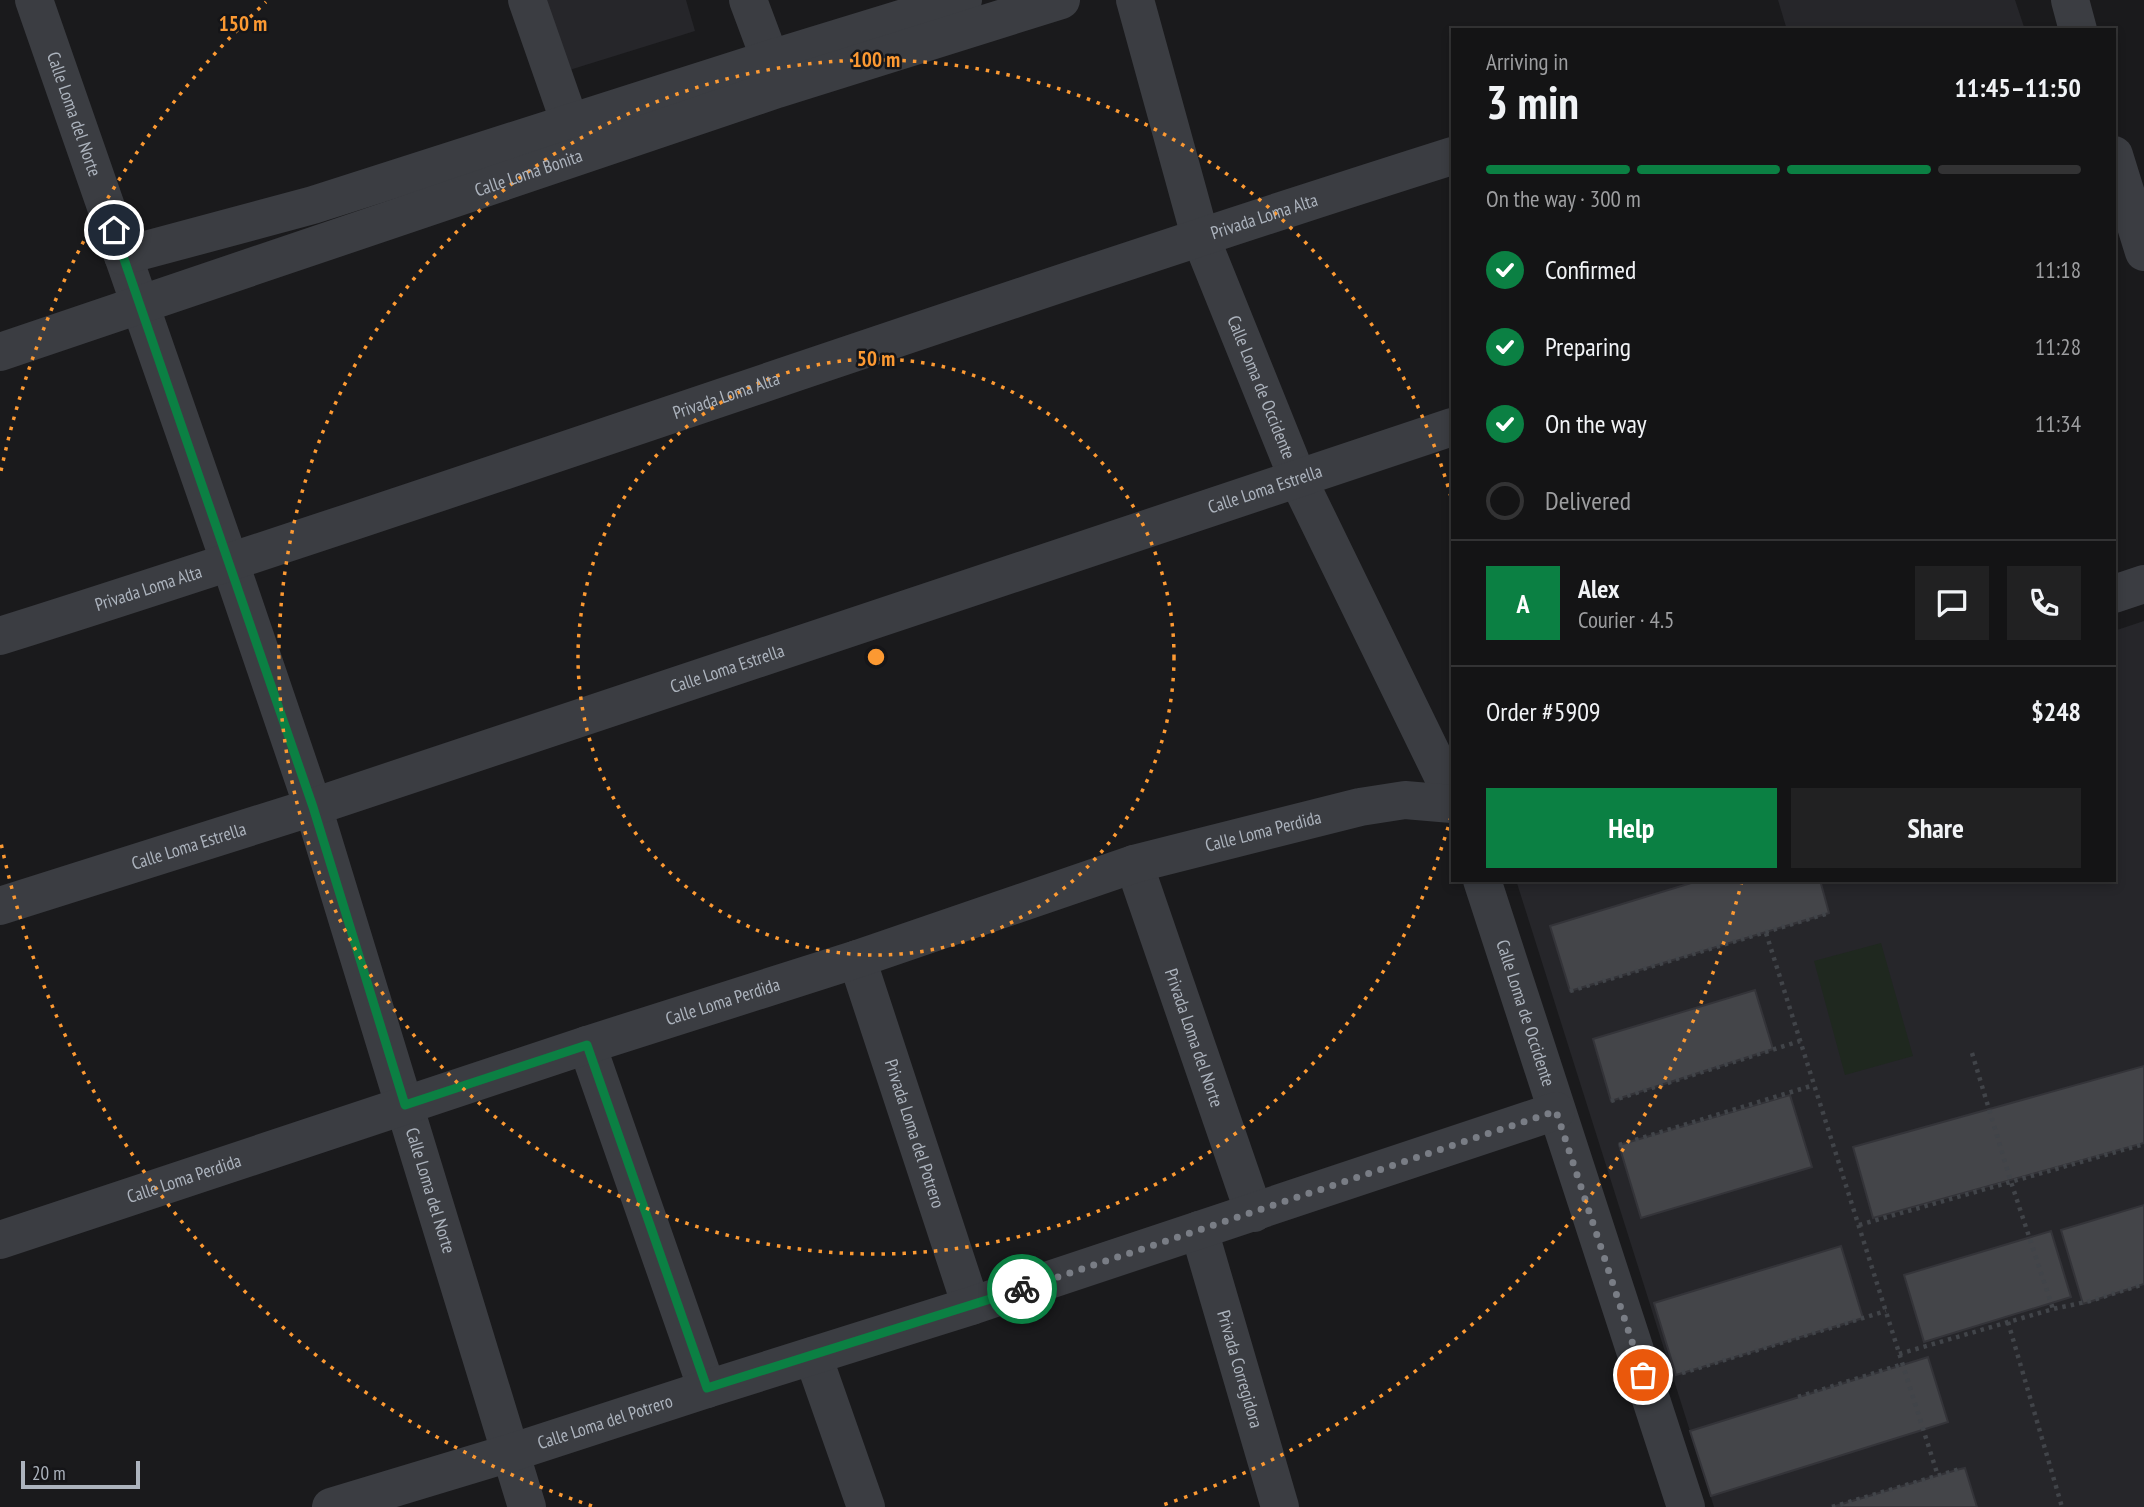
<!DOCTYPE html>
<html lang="en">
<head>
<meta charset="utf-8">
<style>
  :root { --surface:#141415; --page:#212122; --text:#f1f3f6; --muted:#9d9ea0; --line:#333334; --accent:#0b8043 }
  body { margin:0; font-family:"PT Sans Narrow",sans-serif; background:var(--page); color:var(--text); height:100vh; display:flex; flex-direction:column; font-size:26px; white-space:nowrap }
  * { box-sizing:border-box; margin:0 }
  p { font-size:23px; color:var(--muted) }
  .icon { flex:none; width:38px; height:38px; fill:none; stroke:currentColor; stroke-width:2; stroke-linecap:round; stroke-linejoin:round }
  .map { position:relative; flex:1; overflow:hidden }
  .panel { position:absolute; left:1451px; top:28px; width:665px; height:854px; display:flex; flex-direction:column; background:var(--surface); border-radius:0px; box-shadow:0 4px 10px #0003,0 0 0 2px var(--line) }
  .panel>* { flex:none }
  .scale { position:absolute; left:21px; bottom:18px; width:119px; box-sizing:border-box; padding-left:7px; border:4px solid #acb3bd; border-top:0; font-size:19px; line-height:24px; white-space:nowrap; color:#acb3bd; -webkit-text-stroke:5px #151518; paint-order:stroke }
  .pin { position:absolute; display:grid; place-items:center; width:60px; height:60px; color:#fff; margin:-30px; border:4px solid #fff; border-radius:50%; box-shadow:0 2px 7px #0007 }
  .courier { position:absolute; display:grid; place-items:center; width:70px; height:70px; margin:-35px; border:5px solid #0b8043; border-radius:50%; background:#fff; color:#222; box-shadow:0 2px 9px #0007 }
  .head em { font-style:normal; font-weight:600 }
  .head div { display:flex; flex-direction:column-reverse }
  .head { display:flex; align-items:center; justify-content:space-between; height:119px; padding:0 35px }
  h1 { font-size:46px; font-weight:600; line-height:52px }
  .bar { display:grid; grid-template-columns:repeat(4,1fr); gap:10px 7px; align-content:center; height:84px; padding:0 35px }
  .bar i { height:9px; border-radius:5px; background:var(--line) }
  .bar .active { background:var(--accent) }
  .bar p { grid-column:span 4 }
  .line { display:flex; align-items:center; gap:18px; padding:0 35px; border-top:2px solid var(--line) }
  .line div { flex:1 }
  .round { display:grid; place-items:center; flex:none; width:74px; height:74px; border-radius:0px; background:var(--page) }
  ol { padding:0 35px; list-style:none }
  li { display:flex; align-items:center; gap:21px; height:77px }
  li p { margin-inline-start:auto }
  li .icon { padding:7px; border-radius:50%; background:var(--accent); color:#fff; stroke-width:4 }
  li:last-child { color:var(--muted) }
  li i { width:38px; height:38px; border:4px solid var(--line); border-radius:50% }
  .primary-button { display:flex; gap:14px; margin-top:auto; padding:14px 35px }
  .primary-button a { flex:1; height:80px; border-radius:0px; background:var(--accent); color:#fff; font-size:28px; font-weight:600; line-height:80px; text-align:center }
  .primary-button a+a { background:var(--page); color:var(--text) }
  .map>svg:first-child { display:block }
  .built { fill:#26262a }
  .green { fill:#1f281f }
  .building { fill:#444549; stroke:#343439; stroke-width:2 }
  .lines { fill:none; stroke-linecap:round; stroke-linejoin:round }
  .path { stroke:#414449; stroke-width:4.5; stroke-dasharray:3.5 5; stroke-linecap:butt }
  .minor { stroke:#3b3d42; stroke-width:38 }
  .done { stroke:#797d85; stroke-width:7; stroke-dasharray:0 12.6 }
  .route { stroke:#0b8043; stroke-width:9 }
  .ring { fill:none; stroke:#fc9932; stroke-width:3.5; stroke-dasharray:3.5 7 }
  .labels { text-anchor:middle; stroke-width:5; stroke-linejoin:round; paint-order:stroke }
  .street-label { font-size:18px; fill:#acb3bd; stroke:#151518 }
  .centre { fill:#fc9932; stroke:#151518; stroke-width:3.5 }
  .ring-label { font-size:21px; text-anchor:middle; font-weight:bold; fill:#fc9932; stroke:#151518; stroke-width:5; stroke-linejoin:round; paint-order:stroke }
</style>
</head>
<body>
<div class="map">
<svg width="2144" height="1507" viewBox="0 0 2144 1507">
  <rect width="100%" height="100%" fill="#1a1a1c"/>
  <!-- built -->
  <path class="built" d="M539 0H686L695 31 563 72Z
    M1778 0H2015L2025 30H1787Z
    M2144 621V1507H1714L1516 880H2114V631Z"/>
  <!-- green -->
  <path class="green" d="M1881 943 1913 1056 1845 1075 1814 961Z"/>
  <!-- building -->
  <path class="building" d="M1701 880H1820L1829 913 1570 991 1550 926Z
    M1755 990 1773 1049 1611 1101 1593 1039Z
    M2144 1066V1143L1873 1218 1853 1147Z
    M1790 1095 1812 1167 1641 1218 1619 1145Z
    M2144 1205V1284L2083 1304 2061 1230Z
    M2051 1231 2071 1297 1924 1342 1904 1275Z
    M1841 1246 1863 1318 1676 1375 1654 1303Z
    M1928 1357 1948 1422 1711 1496 1690 1431Z
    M1965 1468 1977 1507H1832L1960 1469Z"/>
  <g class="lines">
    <!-- path -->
    <path class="path" d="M1766 933 1938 1476
      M1570 991 1829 913
      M1972 1053 2011 1182 2053 1309
      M1611 1101 1800 1041
      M1619 1145 1814 1085
      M1859 1225 2144 1144
      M2008 1322 2062 1507
      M1899 1354 2053 1309 2090 1301 2144 1284
      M1682 1373 1886 1311
      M1798 1397 1903 1364
      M1832 1507 1960 1469"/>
    <!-- minor -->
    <g class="minor">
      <path id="s1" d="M34 0 230 563 313 807 527 1507"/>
      <path d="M527 0 570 123"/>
      <path d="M748 0 770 59"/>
      <path id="s2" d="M1135 0 1200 236 1298 479 1452 795"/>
      <path d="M2070 0 2078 30"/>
      <path d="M2114 155 2144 252"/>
      <path d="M123 256 313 205 770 59 963 0"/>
      <path id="s3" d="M0 352 777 89 1061 0"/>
      <path d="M2114 594 2144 584"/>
      <path id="s4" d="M0 636C486 482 966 310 1452 156"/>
      <path id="s5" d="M1134 864 1254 1213"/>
      <path id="s6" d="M1482 880 1686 1507"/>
      <path id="s7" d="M0 906 313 807 1452 427"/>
      <path id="s8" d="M857 959 971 1306"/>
      <path d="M587 1045 707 1389"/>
      <path id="s9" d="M1199 1230 1280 1507"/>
      <path id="s10" d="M0 1240 587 1045 857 959 1134 864 1360 807 1405 800 1452 804"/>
      <path d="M813 1356 866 1507"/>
      <path id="s11" d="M331 1507 510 1453 707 1389 971 1306 1556 1111"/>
    </g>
  </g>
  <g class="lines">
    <!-- done -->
    <path class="done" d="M1022 1289 1556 1111 1643 1375"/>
    <!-- route -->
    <path class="route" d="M114 230 313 807 405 1105 587 1045 707 1388 1022 1289"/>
  </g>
  <!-- distance rings -->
  <g class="ring">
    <circle cx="876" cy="657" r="298"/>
    <path d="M1451 817A597 597 0 1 1 1451 497"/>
    <path d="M1742 881A895 895 0 0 1 1160 1506M592 1506A895 895 0 0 1 1 843M1 471A895 895 0 0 1 266 2"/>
  </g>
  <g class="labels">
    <!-- street labels -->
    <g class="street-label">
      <text dy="6" stroke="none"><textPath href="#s1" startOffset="121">Calle Loma del Norte</textPath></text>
      <text dy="6" stroke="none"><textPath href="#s3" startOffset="558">Calle Loma Bonita</textPath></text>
      <text dy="6" stroke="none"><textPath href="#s4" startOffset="1332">Privada Loma Alta</textPath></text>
      <text dy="6" stroke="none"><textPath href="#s2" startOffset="408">Calle Loma de Occidente</textPath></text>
      <text dy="6" stroke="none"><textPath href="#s4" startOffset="765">Privada Loma Alta</textPath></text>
      <text dy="6" stroke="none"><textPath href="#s7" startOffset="1332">Calle Loma Estrella</textPath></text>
      <text dy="6" stroke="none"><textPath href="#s4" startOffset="156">Privada Loma Alta</textPath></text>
      <text dy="6" stroke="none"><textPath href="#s7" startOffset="765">Calle Loma Estrella</textPath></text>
      <text dy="6" stroke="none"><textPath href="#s10" startOffset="1328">Calle Loma Perdida</textPath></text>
      <text dy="6" stroke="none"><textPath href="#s7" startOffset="198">Calle Loma Estrella</textPath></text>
      <text dy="6" stroke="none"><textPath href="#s10" startOffset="761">Calle Loma Perdida</textPath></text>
      <text dy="6" stroke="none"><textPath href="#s6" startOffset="140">Calle Loma de Occidente</textPath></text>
      <text dy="6" stroke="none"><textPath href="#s5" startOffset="184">Privada Loma del Norte</textPath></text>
      <text dy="6" stroke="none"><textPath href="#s8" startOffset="184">Privada Loma del Potrero</textPath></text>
      <text dy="6" stroke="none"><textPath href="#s10" startOffset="194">Calle Loma Perdida</textPath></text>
      <text dy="6" stroke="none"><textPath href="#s1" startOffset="1255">Calle Loma del Norte</textPath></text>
      <text dy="6" stroke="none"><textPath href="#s9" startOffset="145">Privada Corregidora</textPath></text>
      <text dy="6" stroke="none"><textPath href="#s11" startOffset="287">Calle Loma del Potrero</textPath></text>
    </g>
  </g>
  <circle cx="876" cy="657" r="10" class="centre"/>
  <g class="ring-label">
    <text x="243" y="31">150 m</text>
    <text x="876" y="67">100 m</text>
    <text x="876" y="366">50 m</text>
  </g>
</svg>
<div class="scale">20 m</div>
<div class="pin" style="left:1643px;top:1375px;background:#ea580c"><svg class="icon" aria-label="bag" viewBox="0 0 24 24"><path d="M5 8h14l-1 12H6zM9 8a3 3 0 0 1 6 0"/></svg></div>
<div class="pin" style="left:114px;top:230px;background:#1f2937"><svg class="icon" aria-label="home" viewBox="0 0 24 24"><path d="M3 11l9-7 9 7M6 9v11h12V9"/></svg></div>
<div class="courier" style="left:1022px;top:1289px"><svg class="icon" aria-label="bike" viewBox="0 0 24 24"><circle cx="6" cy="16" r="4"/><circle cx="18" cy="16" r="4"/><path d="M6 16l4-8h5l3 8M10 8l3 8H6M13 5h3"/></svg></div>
<section class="panel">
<div class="head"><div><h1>3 min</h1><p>Arriving in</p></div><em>11:45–11:50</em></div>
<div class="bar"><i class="active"></i><i class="active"></i><i class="active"></i><i></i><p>On the way · 300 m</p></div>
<ol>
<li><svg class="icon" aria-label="check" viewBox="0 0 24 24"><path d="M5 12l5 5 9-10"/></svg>Confirmed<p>11:18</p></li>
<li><svg class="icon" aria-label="check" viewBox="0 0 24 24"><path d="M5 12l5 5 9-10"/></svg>Preparing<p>11:28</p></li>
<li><svg class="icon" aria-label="check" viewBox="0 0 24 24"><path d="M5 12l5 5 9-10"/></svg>On the way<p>11:34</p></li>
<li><i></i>Delivered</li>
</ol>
<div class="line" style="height:126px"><b class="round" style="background:var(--accent);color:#fff">A</b><div><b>Alex</b><p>Courier · 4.5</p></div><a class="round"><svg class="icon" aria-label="chat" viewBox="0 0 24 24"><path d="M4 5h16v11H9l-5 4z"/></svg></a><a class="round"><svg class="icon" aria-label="phone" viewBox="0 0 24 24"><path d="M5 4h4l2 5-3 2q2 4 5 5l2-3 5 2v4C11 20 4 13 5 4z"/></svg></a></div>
<div class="line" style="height:91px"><div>Order #5909</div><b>$248</b></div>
<div class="primary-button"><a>Help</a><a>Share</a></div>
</section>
</div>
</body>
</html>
